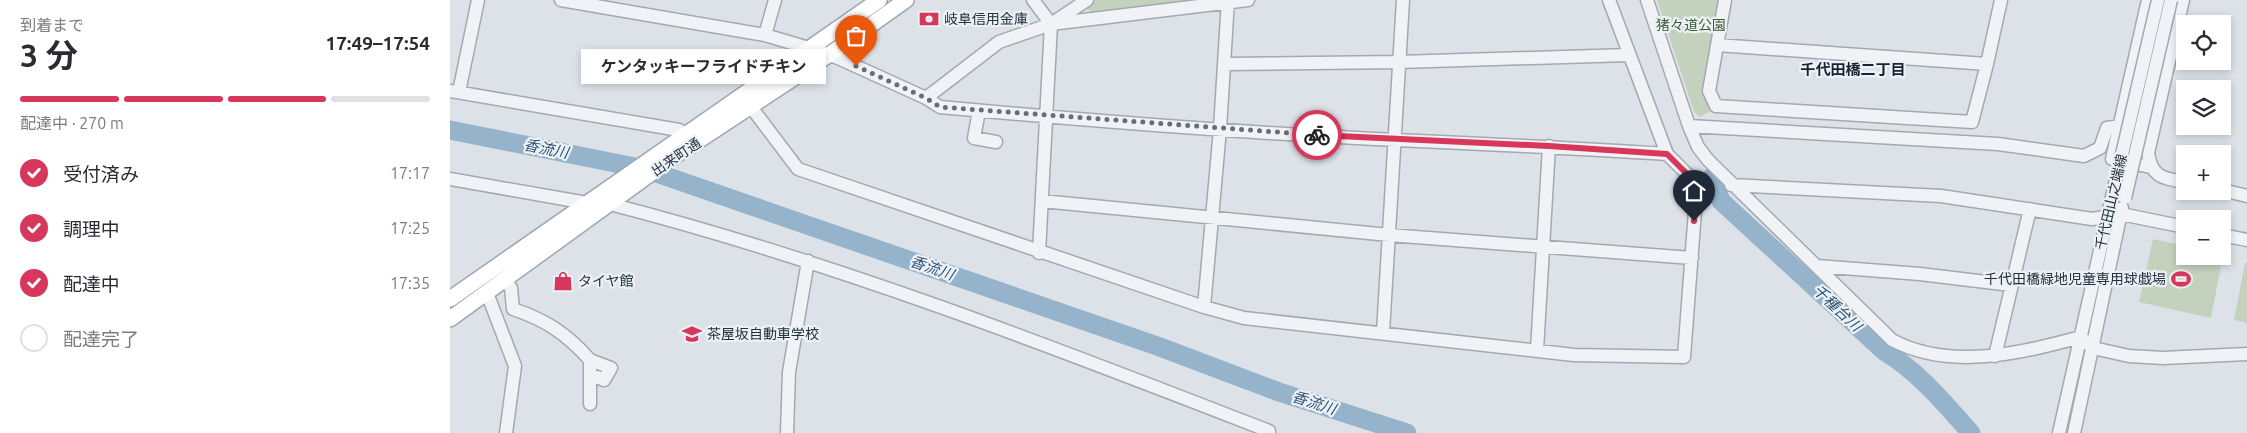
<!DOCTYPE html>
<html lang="ja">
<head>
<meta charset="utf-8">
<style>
  :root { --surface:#fff; --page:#f2f2f3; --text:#2b2b33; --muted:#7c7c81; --line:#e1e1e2; --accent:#d7375a }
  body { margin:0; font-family:Ubuntu,"Noto Sans JP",sans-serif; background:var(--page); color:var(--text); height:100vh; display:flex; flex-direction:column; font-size:19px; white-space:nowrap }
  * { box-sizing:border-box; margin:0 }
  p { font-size:16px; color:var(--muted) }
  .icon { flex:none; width:28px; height:28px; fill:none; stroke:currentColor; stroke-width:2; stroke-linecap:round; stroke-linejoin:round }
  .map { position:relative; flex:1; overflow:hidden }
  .sheet { display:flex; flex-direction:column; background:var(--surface); width:450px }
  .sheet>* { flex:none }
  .controls { position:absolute; left:1726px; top:15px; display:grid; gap:10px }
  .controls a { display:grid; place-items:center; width:55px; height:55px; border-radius:0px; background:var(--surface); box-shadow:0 2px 8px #0003; font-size:25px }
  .pin { position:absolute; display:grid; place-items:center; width:42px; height:42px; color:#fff; margin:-51px -21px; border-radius:50% 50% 50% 0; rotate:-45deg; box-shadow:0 0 5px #0007 }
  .pin .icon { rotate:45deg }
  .courier { position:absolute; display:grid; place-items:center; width:50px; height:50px; margin:-25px; border:4px solid #d7375a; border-radius:50%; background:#fff; color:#222; box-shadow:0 1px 6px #0007 }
  .bubble { position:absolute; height:35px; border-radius:0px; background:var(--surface); box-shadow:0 2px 8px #0003; font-size:16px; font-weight:700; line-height:35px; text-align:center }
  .headline em { font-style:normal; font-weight:700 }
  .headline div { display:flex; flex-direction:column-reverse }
  .headline { display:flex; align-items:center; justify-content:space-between; height:85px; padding:0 20px }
  h1 { font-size:32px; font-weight:700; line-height:38px }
  .bar { display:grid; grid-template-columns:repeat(4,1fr); gap:8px 5px; align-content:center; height:60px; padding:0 20px }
  .bar i { height:6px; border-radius:4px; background:var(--line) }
  .bar .current { background:var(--accent) }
  .bar p { grid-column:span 4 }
  ol { padding:0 20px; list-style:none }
  li { display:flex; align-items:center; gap:15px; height:55px }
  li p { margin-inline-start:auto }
  li .icon { padding:5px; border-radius:50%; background:var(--accent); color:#fff; stroke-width:4 }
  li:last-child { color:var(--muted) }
  li i { width:28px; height:28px; border:2px solid var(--line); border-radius:50% }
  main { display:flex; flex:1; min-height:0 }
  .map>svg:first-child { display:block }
  .green { fill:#c4d2bd }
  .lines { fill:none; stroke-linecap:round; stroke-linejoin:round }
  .river { stroke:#95b3cb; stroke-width:19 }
  .minor-casing { stroke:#a2a9b2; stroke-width:15 }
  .major-casing { stroke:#9ba7b4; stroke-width:18 }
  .minor { stroke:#f0f2f6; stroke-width:12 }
  .major { stroke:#fff; stroke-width:15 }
  .minor-bridge-casing { stroke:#a2a9b2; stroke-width:15; stroke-linecap:butt }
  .minor-bridge { stroke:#f0f2f6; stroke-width:12 }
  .done { stroke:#656f7a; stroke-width:5; stroke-dasharray:0 9 }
  .route { stroke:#d7375a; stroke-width:6 }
  .labels { text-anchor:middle; stroke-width:4.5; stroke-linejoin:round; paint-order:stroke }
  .poi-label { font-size:14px; fill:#25313f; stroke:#ecf1f5; text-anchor:start }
  .park-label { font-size:14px; fill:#3c5c32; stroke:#ecf1f5 }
  .street-label { font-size:14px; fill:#25313f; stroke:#ecf1f5 }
  .neighbourhood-label { font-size:15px; font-weight:bold; fill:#182230; stroke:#ecf1f5 }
  .water-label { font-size:15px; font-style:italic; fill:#2d5276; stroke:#ecf1f5 }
</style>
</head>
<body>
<main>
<section class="sheet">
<div class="headline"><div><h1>3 分</h1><p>到着まで</p></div><em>17:49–17:54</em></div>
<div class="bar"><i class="current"></i><i class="current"></i><i class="current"></i><i></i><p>配達中 · 270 m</p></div>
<ol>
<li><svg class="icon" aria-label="check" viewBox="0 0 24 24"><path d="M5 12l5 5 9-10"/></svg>受付済み<p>17:17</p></li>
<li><svg class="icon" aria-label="check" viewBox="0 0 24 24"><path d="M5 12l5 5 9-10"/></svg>調理中<p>17:25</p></li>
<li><svg class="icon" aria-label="check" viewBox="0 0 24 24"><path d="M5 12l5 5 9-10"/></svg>配達中<p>17:35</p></li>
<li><i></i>配達完了</li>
</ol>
</section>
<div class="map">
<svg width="1797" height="433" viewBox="0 0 1797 433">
  <rect width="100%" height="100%" fill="#dde2e8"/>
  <!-- green -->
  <path class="green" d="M644 0H741L641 13 637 8Z
    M1207 0H1270L1264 109 1250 117 1244 112Z
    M1703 239 1735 246V256L1773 255 1761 318 1689 302Z
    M1795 263H1797V323L1784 320Z"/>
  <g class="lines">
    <!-- river -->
    <path class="river" d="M0 130 195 169 710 347 829 392 957 433
      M1262 177 1271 201 1434 351C1469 372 1494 403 1521 433"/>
    <defs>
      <path id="minor" d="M111 0 315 35 362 49 388 58 476 98 490 107C642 121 794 133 946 140 1036 144 1127 148 1217 154
        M583 0 601 24 589 253
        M1197 0 1239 126 1248 147 1258 160 1442 340C1500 371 1571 353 1631 337L1643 348 1679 356 1713 358 1797 354
        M1698 0 1662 159 1700 167
        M1733 0 1698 153C1702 178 1713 178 1735 182
        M601 24 798 0
        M315 35 325 0
        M1267 45 1537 64 1522 122 1266 106 1259 91 1275 0
        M775 64 949 62 1178 55
        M1537 64 1551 0
        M0 91 229 130 236 134
        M9 92 28 0
        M476 98 549 42 601 24 637 0
        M301 107 348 169 754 307 794 318 1124 355 1234 357 1247 184 1217 154 1159 0
        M529 111 524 138 546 142
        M1239 126 1548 144 1634 156 1650 148 1657 128 1669 126
        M0 179 137 203 160 204C385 262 603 347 819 431V433
        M1281 185 1491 196 1642 219 1671 214 1735 227
        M1772 190 1797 196
        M592 201 939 235 1242 258
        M1772 235 1797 240
        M1367 266 1470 274 1561 285
        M55 280 61 288 63 309C96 320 117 334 140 360V404
        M37 293 65 366 56 433
        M754 307 770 129 778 0
        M933 332 953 0
        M1087 350 1099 146
        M1545 356 1580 209
        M140 374 154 380 161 368 140 360
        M337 433 339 372 358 261
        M1609 433 1662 197
        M1624 433 1672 208"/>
      <path id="major" d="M0 299 429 0
        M0 319 225 156 380 54 456 0"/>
    </defs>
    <!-- minor casing -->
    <use href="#minor" class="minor-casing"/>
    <!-- major casing -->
    <use href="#major" class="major-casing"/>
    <!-- minor -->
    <use href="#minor" class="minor"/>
    <!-- major -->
    <use href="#major" class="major"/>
    <defs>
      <path id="minor-bridge" d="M1662 197 1708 0
        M1675 198 1721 0"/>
    </defs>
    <!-- minor-bridge casing -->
    <use href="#minor-bridge" class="minor-bridge-casing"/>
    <!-- minor-bridge -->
    <use href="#minor-bridge" class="minor-bridge"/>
  </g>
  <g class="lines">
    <!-- done -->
    <path class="done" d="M406 66 476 98 490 107 867 135"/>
    <!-- route -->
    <path class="route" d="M867 135 1099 146 1217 154 1247 184 1244 221"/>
  </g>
  <!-- icons -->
  <defs>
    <symbol id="bank-bare" viewBox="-9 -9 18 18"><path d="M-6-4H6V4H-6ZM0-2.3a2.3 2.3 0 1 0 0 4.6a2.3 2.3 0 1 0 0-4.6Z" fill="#d7375a" stroke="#ecf1f5" stroke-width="2.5" paint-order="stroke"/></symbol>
    <symbol id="stadium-bare" viewBox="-9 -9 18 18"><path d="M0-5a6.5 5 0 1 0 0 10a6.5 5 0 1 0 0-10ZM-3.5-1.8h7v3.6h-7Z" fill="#d7375a" stroke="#ecf1f5" stroke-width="2.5" paint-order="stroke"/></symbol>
    <symbol id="shop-bare" viewBox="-9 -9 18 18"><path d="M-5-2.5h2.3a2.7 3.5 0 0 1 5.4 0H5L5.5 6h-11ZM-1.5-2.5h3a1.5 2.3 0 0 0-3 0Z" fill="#d7375a" stroke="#ecf1f5" stroke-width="2.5" paint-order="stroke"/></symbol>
    <symbol id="university-bare" viewBox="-9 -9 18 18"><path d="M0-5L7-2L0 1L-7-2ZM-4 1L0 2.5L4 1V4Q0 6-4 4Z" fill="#d7375a" stroke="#ecf1f5" stroke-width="2.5" paint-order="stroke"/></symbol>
  </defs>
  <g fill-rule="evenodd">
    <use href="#bank-bare" x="465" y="5" width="28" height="28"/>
    <use href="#stadium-bare" x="1717" y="265" width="28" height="28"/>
    <use href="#shop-bare" x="99" y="267" width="28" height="28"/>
    <use href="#university-bare" x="228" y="320" width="28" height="28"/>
  </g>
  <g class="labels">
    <!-- poi labels -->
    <g class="poi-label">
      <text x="494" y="24">岐阜信用金庫</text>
      <text x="1716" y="284" text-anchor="end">千代田橋緑地児童専用球戯場</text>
      <text x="128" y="286">タイヤ館</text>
      <text x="257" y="339">茶屋坂自動車学校</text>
    </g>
    <!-- park labels -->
    <g class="park-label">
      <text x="1241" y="30">猪々道公園</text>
    </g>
    <!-- street labels -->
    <g class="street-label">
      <text transform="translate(226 157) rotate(-34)" y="5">出来町通</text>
      <text transform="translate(1661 202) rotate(-77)" y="5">千代田山之端線</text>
    </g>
    <!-- neighbourhood labels -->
    <g class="neighbourhood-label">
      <text x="1403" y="75">千代田橋二丁目</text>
    </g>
    <!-- water labels -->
    <g class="water-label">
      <text transform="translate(96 149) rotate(11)" y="5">香流川</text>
      <text transform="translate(482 268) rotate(19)" y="5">香流川</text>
      <text transform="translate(1387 308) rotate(43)" y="5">千種台川</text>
      <text transform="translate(864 403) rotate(18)" y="5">香流川</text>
    </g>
  </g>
</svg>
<div class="controls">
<a><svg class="icon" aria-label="locate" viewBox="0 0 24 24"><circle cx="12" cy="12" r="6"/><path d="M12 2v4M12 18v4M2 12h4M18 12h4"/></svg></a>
<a><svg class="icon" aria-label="layers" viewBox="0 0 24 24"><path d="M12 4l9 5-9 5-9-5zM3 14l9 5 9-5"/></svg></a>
<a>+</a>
<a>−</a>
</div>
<div class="pin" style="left:406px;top:66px;background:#ea580c"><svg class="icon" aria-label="bag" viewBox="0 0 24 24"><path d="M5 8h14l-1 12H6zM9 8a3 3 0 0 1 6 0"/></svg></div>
<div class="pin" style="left:1244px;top:221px;background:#1f2937"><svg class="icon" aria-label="home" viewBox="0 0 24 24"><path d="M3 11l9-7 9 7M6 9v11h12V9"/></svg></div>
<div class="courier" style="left:867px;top:135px"><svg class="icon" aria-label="bike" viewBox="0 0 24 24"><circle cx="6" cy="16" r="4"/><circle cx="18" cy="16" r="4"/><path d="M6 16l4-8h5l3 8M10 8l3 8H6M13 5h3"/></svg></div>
<div class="bubble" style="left:131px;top:49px;width:245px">ケンタッキーフライドチキン</div>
</div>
</main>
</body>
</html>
